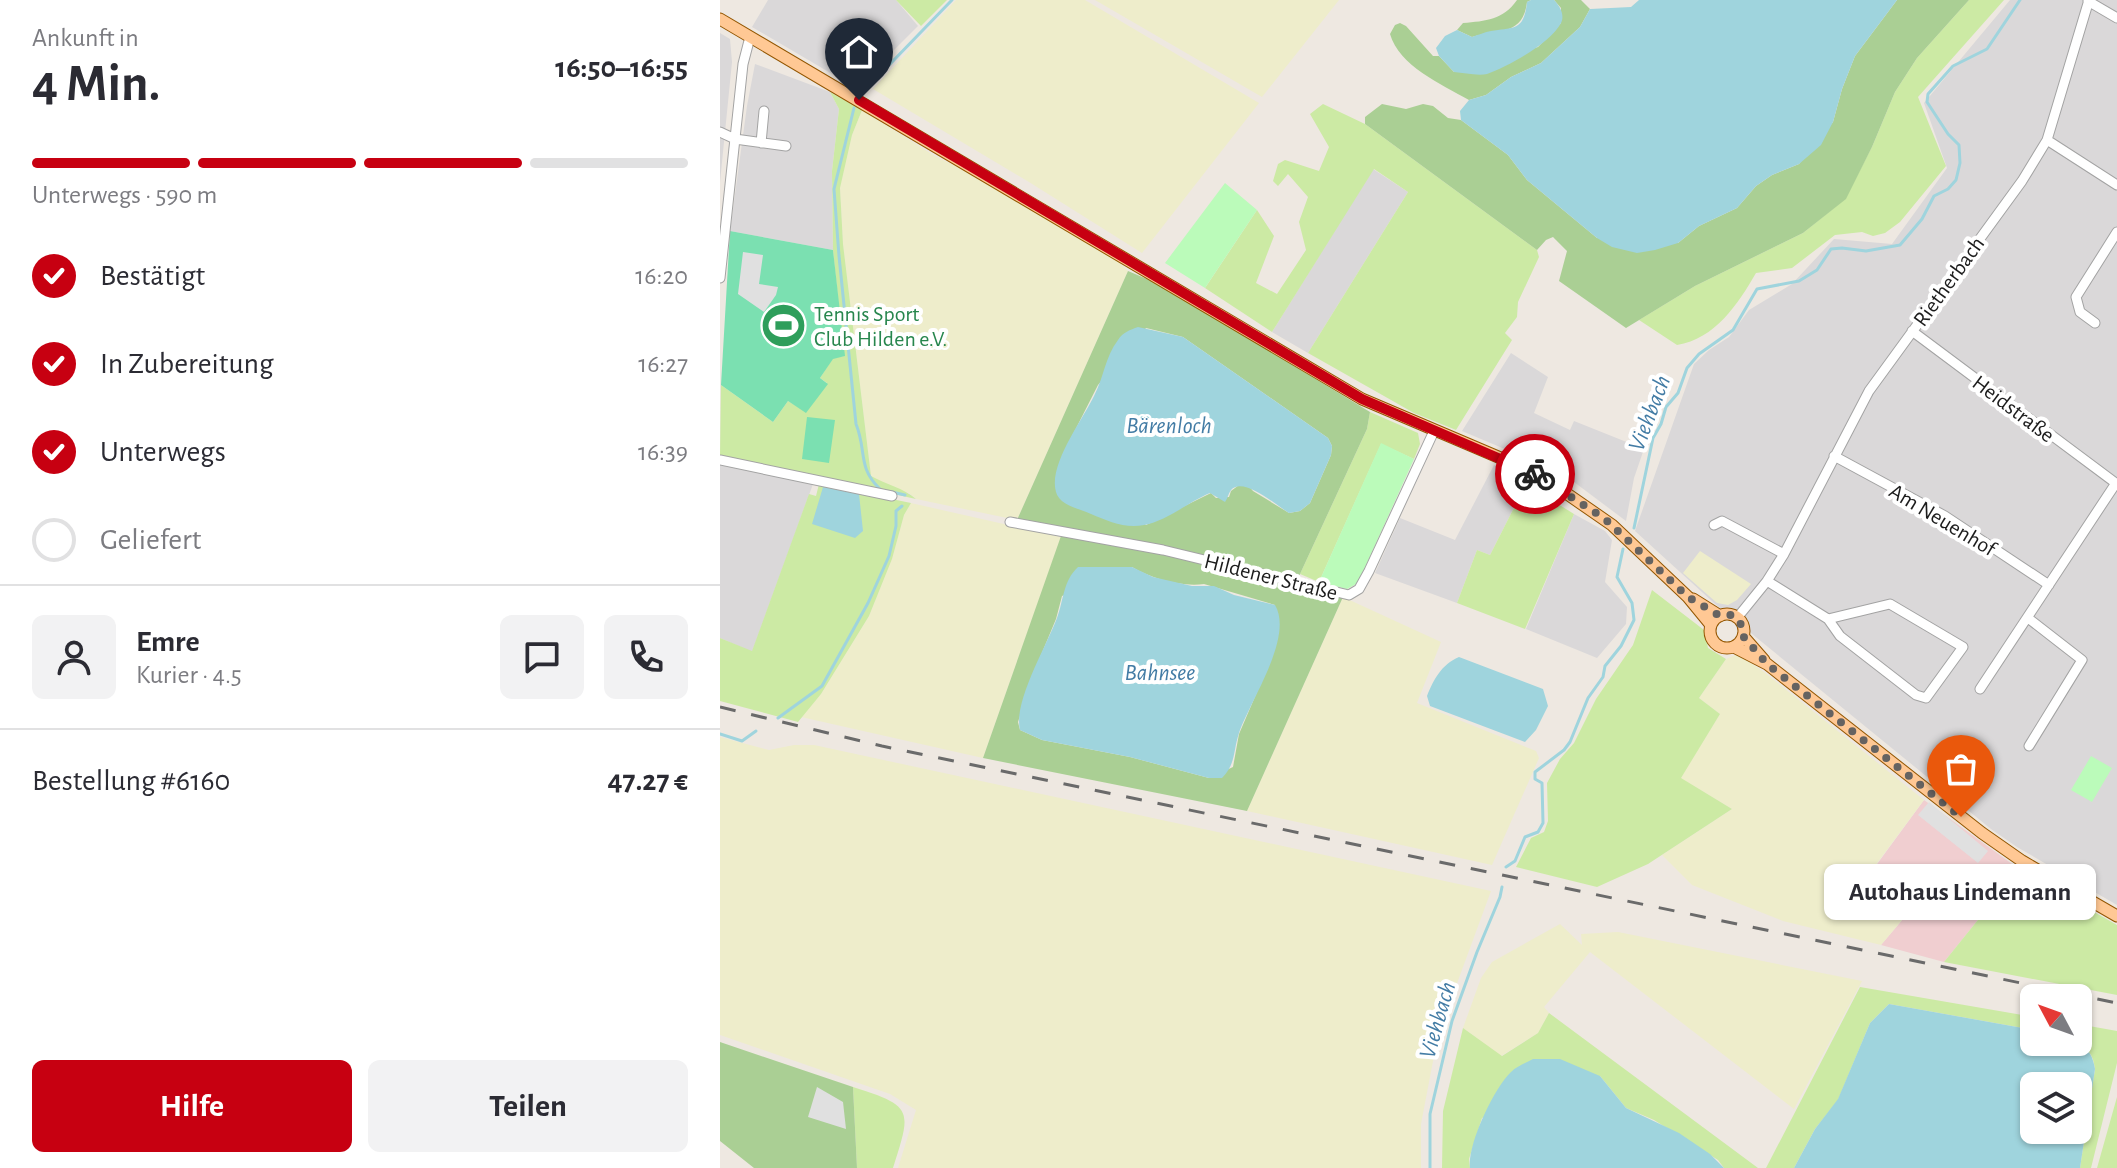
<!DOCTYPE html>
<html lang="de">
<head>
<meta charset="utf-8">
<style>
  :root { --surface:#fff; --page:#f2f2f3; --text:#2b2b33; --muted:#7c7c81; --line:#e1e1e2; --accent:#c70011 }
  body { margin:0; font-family:"Alegreya Sans",sans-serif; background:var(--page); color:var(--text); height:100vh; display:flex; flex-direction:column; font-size:30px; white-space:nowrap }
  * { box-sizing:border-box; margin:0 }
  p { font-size:26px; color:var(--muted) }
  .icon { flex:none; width:44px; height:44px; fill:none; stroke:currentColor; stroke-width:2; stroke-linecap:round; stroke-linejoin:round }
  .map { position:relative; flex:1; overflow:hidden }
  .sheet { display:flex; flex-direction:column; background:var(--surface); width:720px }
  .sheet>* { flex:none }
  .needle { width:52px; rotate:311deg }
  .tools { position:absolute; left:1300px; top:984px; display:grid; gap:16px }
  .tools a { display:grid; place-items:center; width:72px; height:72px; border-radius:12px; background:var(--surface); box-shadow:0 2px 6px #0004; font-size:40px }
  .pin { position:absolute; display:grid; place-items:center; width:68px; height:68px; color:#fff; margin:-82px -34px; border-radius:50% 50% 50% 0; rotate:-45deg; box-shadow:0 0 8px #0007 }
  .pin .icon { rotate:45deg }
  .courier { position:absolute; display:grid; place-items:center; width:80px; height:80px; margin:-40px; border:6px solid #c70011; border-radius:50%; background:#fff; color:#222; box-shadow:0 2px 10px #0007 }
  .bubble { position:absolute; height:56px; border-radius:12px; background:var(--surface); box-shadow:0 2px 6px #0004; font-size:26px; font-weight:600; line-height:56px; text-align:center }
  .head em { font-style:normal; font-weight:600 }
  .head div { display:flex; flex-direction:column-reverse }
  .head { display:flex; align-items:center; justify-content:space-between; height:136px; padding:0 32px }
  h1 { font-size:52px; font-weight:600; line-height:60px }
  .bar { display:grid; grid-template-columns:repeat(4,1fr); gap:12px 8px; align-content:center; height:96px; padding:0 32px }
  .bar i { height:10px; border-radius:6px; background:var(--line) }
  .bar .current { background:var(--accent) }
  .bar p { grid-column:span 4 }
  .line { display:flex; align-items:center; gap:20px; padding:0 32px; border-top:2px solid var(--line) }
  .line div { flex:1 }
  .round { display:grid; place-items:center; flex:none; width:84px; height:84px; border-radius:12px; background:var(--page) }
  ol { padding:0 32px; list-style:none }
  li { display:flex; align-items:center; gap:24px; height:88px }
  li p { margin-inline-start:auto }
  li .icon { padding:8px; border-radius:50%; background:var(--accent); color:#fff; stroke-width:4 }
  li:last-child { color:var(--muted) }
  li i { width:44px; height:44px; border:4px solid var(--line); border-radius:50% }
  .primary-button { display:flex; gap:16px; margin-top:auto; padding:16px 32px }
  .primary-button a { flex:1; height:92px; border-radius:12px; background:var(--accent); color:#fff; font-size:32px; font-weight:600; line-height:92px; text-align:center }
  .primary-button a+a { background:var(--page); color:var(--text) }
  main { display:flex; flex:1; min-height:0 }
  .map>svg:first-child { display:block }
  .residential { fill:#dad8d9 }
  .commercial { fill:#f0ced0 }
  .farmland { fill:#eeedcb }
  .grass { fill:#cceaa4 }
  .forest { fill:#aacf94; fill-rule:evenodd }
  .park { fill:#bbfbba }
  .pitch { fill:#7be0b1 }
  .parking { fill:#e0e0e0 }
  .water { fill:#9fd4dd; fill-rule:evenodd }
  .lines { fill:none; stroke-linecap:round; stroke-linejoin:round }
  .stream { stroke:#9fd4dd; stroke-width:3 }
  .minor-casing { stroke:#a3a3a3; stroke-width:11 }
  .major-casing { stroke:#935600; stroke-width:13 }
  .minor { stroke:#fff; stroke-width:9 }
  .major { stroke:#ffc894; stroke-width:11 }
  .rail { stroke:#6a6a6a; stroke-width:3; stroke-dasharray:16 16; stroke-linecap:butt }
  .done { stroke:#666361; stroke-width:8; stroke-dasharray:0 14.4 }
  .route { stroke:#c70011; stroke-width:10 }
  .labels { text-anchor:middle; stroke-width:8; stroke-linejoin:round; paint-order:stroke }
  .street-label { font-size:22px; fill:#1c1c1c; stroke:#fff }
  .leisure-label { font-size:22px; fill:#27864d; stroke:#fff; text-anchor:start }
  .water-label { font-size:24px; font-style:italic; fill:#437ca5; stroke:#fff }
</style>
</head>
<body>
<main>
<section class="sheet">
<div class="head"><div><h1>4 Min.</h1><p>Ankunft in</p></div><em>16:50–16:55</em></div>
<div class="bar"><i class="current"></i><i class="current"></i><i class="current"></i><i></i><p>Unterwegs · 590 m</p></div>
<ol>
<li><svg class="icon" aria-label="check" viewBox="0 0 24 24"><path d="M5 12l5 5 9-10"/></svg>Bestätigt<p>16:20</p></li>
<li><svg class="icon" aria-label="check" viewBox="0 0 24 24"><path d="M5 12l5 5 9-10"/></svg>In Zubereitung<p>16:27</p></li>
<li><svg class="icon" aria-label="check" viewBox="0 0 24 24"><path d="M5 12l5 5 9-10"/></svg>Unterwegs<p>16:39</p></li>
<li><i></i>Geliefert</li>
</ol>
<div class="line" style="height:144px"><a class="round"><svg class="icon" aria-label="person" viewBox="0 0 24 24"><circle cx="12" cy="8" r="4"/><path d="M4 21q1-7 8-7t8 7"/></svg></a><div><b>Emre</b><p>Kurier · 4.5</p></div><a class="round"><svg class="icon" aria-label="chat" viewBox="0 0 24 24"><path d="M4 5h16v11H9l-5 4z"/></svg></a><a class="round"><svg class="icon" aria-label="phone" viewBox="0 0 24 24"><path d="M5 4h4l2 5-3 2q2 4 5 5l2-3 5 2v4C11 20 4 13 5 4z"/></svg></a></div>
<div class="line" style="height:104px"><div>Bestellung #6160</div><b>47.27 €</b></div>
<div class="primary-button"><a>Hilfe</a><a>Teilen</a></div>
</section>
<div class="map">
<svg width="1397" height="1168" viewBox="0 0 1397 1168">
  <rect width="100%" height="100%" fill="#eee8e1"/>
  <!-- residential -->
  <path class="residential" d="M48 0H176L198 26 136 88 32 27Z
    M1290 0H1397V905L1297 847 1271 829 994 603 915 531 974 364 989 350 1009 337 1029 310 1072 284 1114 239 1172 244 1227 168 1204 103Z
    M0 33 10 39 12 62 0 182Z
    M35 64 110 92 119 109 112 171 113 250 10 231 27 106Z
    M653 169 688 192 588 353 552 332Z
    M791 353 828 377 814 413 850 430 854 421 924 449 914 478 906 521 854 482 832 469 742 431Z
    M0 465 93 484 32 652 0 638Z
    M774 465 806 484 770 555 757 550 737 603 655 573 680 518 735 540Z
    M854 514 885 531 892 540 885 582 907 607 906 624 877 658 806 629Z"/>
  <!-- commercial -->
  <path class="commercial" d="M1204 800 1299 869 1224 962 1161 945 1194 906 1152 871Z"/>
  <!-- farmland -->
  <path class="farmland" d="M236 0H365L539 103 422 253 309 182 153 89Z
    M375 0H619L542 97Z
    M142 110 215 156 248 172 394 257 408 271 297 520 196 499 189 493 169 486 151 476 123 244 120 187 132 135Z
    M191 503 341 537 263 758 81 717 101 694 149 616 172 559 184 515Z
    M980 551 1031 584 1017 600 1008 605 997 603 963 573Z
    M623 597 721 642 697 703 816 751 819 758 772 865 527 811Z
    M1018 654 1044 672 1204 800 1152 870 1194 906 1161 945 1063 921 972 885 942 855 1012 809 960 778 1000 714 979 698 1006 659Z
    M0 737 49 750 74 745H94L771 891 718 1035 701 1124V1168H178L196 1110 170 1094 0 1035Z
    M840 924 862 945 861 934 898 932 1142 981 1074 1109 870 952 824 1007 829 1013 818 1033 781 1056 743 1028 761 978 772 962Z"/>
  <!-- grass -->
  <path class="grass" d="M176 0H227L201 26Z
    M1249 0H1284L1198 97 1226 166 1180 222 1165 233 1153 236 1142 232 1115 235 1072 268 1036 273C1018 304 995 339 957 345L919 320 975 286 1083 233 1125 199 1152 147 1175 92 1197 58Z
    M110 92 142 110 132 135 120 188 123 244 151 476C165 484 184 488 196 499L0 456 1 385 53 422 68 401 86 412 107 383 100 378 113 358 124 356 113 250 112 171 119 109Z
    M603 104 645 124 817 250 819 257 798 302 797 317 785 333 792 340 736 430 694 413 588 353 688 192 654 169 552 332 485 288 537 210 554 236 536 283 557 294 586 250 579 222 588 197 568 174 558 186 553 181 558 164 565 160 599 171 609 147 590 114Z
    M650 412 698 433 700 444 694 459 661 444 599 582 580 574 647 429Z
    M99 484 191 503 184 515 172 559 149 616 101 694 78 722 0 701V638L32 651 89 494 96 496Z
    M806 484 854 514 805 629 737 603 757 550 770 555Z
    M932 590 984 630 988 648 1006 659 979 698 1000 714 961 778 1012 809 928 864 877 887 796 867 811 838 824 832 828 821 827 783 840 759 854 743 876 699 913 645Z
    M1299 869 1397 925V995L1224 962Z
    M1140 987 1314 1017V1030L1169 1004 1150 1023 1118 1100 1095 1129 1074 1168H1046Z
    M829 1013 1038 1168H1004L998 1160 934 1120 906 1108 880 1076 762 1118 749 1159 750 1168H722L723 1111 743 1028 782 1056 818 1033Z
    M1358 1024 1397 1031V1063L1371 1168H1360L1375 1069C1373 1054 1369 1050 1356 1042H1358Z
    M133 1087C193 1106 192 1109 173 1168H137Z
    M1397 1097V1168H1377Z"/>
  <!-- forest -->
  <path class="forest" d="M797 0H811L807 2C803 36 778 29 752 37L737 30 743 23C766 21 783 20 797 0Z
    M834 0H861L870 9 860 27 821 63 791 77 766 95 749 100C721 84 679 66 670 34L675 25 680 23 686 26 713 56H719L734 72 818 47 841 23V8Z
    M1177 0H1249L1197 58 1175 92 1152 147 1126 199 1083 233 975 286 906 328 839 281 847 251 833 237 826 240 817 250 645 124V117L662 104 686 109 703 104 713 106 728 118 741 120 788 155 807 180 877 238 958 243 979 226 1017 208 1036 186 1052 175 1079 164 1113 122 1122 89 1135 56Z
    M408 271 441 285 650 412 647 429 574 587 623 597 527 811 263 758 341 536V529L297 520ZM426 328 463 337 608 438 612 446 611 455 590 503 580 511 569 513 533 491 528 485H519L511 491 509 497 496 498 491 493 426 525 342 456 378 385ZM412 567C432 579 461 587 484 584L555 605 537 692 519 734 513 767 489 778 410 757 322 740 300 730 298 722 314 672 336 619 342 596Z
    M0 1042 133 1087 137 1168H34L0 1141Z"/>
  <!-- park -->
  <path class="park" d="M505 183 537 210 485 288 445 263Z
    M661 443 694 459 638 583 627 589 599 582Z
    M1371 756 1392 768 1372 802 1351 790Z"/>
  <!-- pitch -->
  <path class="pitch" d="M10 231 113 250 125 356 113 359 100 378 108 384 86 413 68 401 53 422 1 385Z
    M87 417 115 420 109 463 82 459Z"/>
  <!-- parking -->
  <path class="parking" d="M23 252 43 255 39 284 58 287 56 295 44 312 18 294Z
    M1209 802 1268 851 1258 863 1198 815Z
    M97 1087 123 1102 126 1129 88 1117Z"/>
  <!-- water -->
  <path class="water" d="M811 0H834C840 6 845 15 841 23 831 43 787 67 767 74 758 76 744 73 734 72L719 56 716 48 725 36 737 30 752 37C758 35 765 32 771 31 793 27 804 32 807 2Z
    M919 0H1177L1135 56 1122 89 1113 122 1101 145 1079 164 1052 175 1036 186 1017 208 979 226 958 243 935 250 917 253 892 247 877 238 807 180 788 155 741 120 740 111 749 100 766 95 791 77 821 63 860 27 870 9 911 7Z
    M418 327 463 337 608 438 612 446 611 455 590 503 580 511 569 513C556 505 523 476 511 490 508 494 508 498 505 502L490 493C470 501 447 521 424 525 405 529 388 521 371 514 360 509 339 505 336 492 328 465 363 419 374 396 384 377 385 357 398 340 403 332 410 330 418 327Z
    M103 487 139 494 143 531 135 538 92 524Z
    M358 567H412L433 577 472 586H494L514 595 555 605C574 637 530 701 519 733 513 751 516 764 502 778H489L410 757 322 740 300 730C293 702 327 645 337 618 344 599 343 581 358 567Z
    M739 657 823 689 828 706 816 730 805 742 710 706 707 696C714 679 721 665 739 657Z
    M1169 1004 1314 1030V1042C1342 1042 1370 1034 1375 1069L1360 1168H1074L1095 1129 1118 1099 1150 1023ZM1314 1086H1358V1130H1314Z
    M813 1059H840L880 1076 906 1108 959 1133 990 1154 1004 1168H750C747 1145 774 1088 791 1072 797 1066 806 1063 813 1059Z"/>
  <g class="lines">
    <!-- stream -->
    <path class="stream" d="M143 92 232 0
      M134 108 114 189 119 256 136 424C147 451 137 467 160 489
      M172 492 185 495
      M914 528 933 438 941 424 946 407 958 393 967 368 979 354 1013 330 1037 289 1079 281 1097 270 1111 249 1122 248 1146 251 1180 245 1202 219 1214 196 1228 189 1236 180 1240 163 1239 145 1228 134 1207 102 1208 94 1233 66 1267 49 1300 0
      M58 718 102 686 148 603 169 556 176 526V511L182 506
      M0 734 22 741 36 731
      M786 867 795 861 805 837 818 832 823 823 822 783 815 779V772L844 750 850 742 868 698 883 677 885 666 901 646 914 620 912 603 897 577 903 549
      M710 1168V1114L732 1021 757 952 780 897 782 887"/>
    <defs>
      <path id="minor" d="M1368 1 1397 18
        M0 132 15 139 66 146
        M1327 140 1397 185
        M41 143 44 111
        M0 278 23 64 30 37
        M1375 323 1360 312 1356 297 1397 232
        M1192 331 1397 484
        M1114 456 1225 516 1329 585
        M0 460 172 496
        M290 522 443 550 629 595 639 589 649 571 714 431
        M994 525 1002 521 1064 554
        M1047 581 1108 619 1120 636 1196 695 1206 698 1243 647 1170 604 1108 619
        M1017 618 1047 581 1064 554 1149 391 1302 181 1327 140 1369 0
        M1308 618 1362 660 1309 746
        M1260 689 1396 483"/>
      <path id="major" d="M0 19 642 399 797 465 830 482 892 525 968 597 991 625
        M973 599 1000 616
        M990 631a17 17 0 1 1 34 0a17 17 0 1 1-34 0Z
        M1023 636 1044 660
        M1014 647 1047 664 1262 833 1302 861 1397 916"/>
    </defs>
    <!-- minor casing -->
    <use href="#minor" class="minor-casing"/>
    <!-- major casing -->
    <use href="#major" class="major-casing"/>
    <!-- minor -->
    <use href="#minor" class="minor"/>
    <!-- major -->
    <use href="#major" class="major"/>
    <!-- rail -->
    <path class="rail" d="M0 707 162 746 1397 1003"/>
  </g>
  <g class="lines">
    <!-- done -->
    <path class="done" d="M815 474 884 518 968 597 1000 616 1011 615 1017 618 1024 630 1023 636 1047 664 1241 817"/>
    <!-- route -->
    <path class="route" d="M139 100 642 399 815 474"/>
  </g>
  <!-- icons -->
  <defs>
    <symbol id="stadium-disc" viewBox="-11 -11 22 22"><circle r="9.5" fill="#2e9e5b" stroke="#fff"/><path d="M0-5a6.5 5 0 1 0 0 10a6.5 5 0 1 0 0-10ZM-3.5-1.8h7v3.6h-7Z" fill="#fff"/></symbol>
  </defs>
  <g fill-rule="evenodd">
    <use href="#stadium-disc" x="38" y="300" width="51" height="51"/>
  </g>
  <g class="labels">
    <!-- street labels -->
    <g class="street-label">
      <text transform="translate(1228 281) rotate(-54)" y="8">Rietherbach</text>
      <text transform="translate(1294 408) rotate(37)" y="8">Heidstraße</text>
      <text transform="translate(1223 519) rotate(31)" y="8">Am Neuenhof</text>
      <text transform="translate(551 576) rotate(14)" y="8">Hildener Straße</text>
    </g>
    <!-- leisure labels -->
    <g class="leisure-label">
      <text x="94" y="321">Tennis Sport<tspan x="94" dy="25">Club Hilden e.V.</tspan></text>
    </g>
    <!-- water labels -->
    <g class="water-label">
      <text transform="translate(929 413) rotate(-69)" y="8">Viehbach</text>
      <text x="449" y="433">Bärenloch</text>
      <text x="440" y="680">Bahnsee</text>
      <text transform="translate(717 1020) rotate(-74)" y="8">Viehbach</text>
    </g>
  </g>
</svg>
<div class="tools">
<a><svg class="needle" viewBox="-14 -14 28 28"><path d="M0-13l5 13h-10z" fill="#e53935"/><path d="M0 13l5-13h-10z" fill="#7c7c81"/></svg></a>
<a><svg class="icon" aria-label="layers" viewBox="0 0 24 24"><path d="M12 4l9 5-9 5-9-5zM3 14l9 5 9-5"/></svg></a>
</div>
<div class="pin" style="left:1241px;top:817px;background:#ea580c"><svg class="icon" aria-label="bag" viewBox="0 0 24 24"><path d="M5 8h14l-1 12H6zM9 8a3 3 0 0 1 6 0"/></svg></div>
<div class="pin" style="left:139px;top:100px;background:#1f2937"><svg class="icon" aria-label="home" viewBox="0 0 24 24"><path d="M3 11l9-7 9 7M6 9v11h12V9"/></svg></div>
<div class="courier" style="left:815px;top:474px"><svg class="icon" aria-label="bike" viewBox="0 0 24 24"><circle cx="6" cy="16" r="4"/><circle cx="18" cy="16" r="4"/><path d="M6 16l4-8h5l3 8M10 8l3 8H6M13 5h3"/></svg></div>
<div class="bubble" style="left:1104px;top:864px;width:272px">Autohaus Lindemann</div>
</div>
</main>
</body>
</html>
